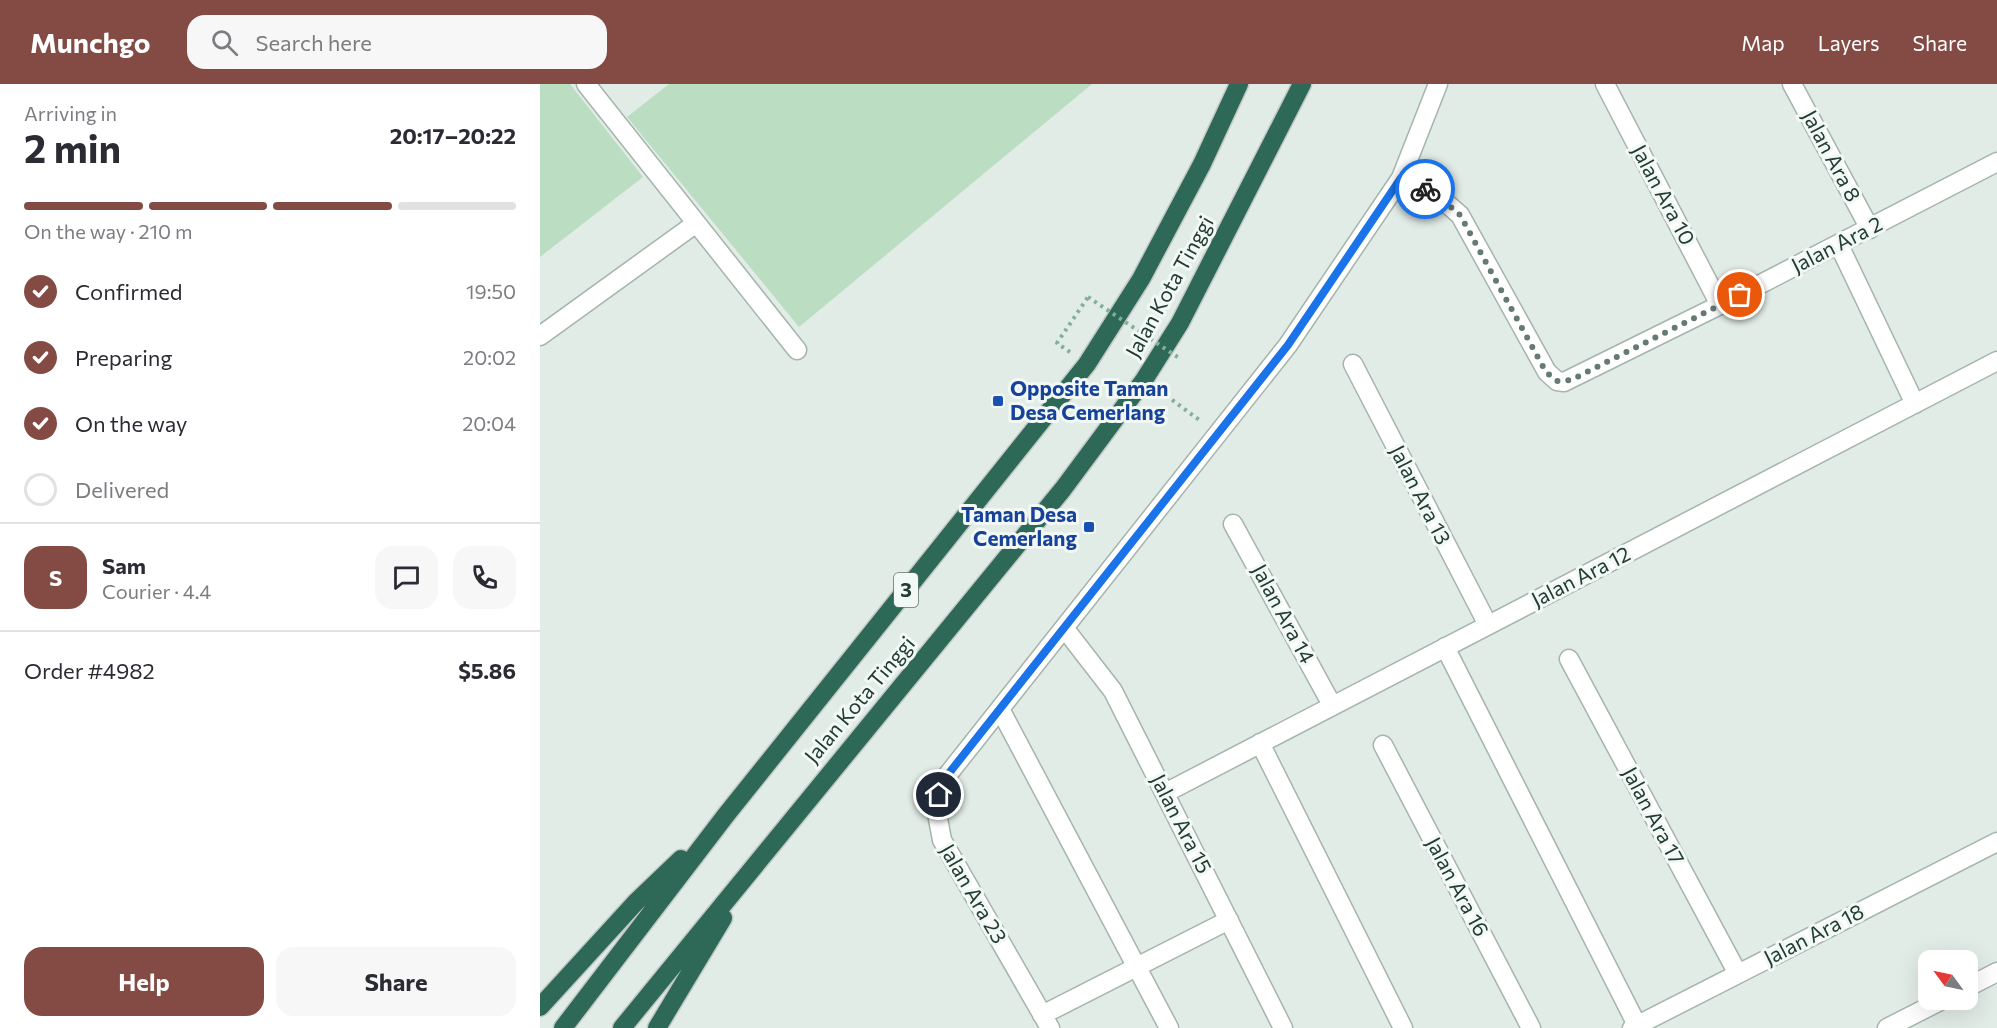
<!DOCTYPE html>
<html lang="en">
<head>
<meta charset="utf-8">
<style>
  :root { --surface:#fff; --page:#f7f7f7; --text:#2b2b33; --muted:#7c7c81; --line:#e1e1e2; --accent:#844b45 }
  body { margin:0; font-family:Commissioner,sans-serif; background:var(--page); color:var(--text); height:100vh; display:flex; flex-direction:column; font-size:22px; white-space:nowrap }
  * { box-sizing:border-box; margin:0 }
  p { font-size:20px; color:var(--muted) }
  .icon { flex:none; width:33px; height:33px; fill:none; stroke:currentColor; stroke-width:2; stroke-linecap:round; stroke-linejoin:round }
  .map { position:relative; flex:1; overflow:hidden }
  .panel { display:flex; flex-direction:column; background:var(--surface); width:540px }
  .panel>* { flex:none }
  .needle { width:39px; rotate:303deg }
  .controls { position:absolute; left:1378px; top:866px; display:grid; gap:12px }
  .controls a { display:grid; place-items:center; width:60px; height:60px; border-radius:12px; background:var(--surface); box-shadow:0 6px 24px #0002; font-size:30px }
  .pin { position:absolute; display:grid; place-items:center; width:51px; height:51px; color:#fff; margin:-26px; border:3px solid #fff; border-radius:50%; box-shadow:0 2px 6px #0007 }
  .courier { position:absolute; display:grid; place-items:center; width:60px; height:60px; margin:-30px; border:4px solid #1a73e8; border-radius:50%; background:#fff; color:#222; box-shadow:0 2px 8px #0007 }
  .headline em { font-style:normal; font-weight:700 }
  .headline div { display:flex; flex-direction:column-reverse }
  .headline { display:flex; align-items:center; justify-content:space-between; height:102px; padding:0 24px }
  h1 { font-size:39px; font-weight:700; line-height:45px }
  .bar { display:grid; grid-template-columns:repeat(4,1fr); gap:9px 6px; align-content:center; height:72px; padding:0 24px }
  .bar i { height:8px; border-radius:4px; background:var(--line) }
  .bar .selected { background:var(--accent) }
  .bar p { grid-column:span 4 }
  .line { display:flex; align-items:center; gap:15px; padding:0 24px; border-top:2px solid var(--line) }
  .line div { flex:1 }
  .round { display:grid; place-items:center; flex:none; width:63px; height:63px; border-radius:18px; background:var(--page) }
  ol { padding:0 24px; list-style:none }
  li { display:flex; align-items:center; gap:18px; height:66px }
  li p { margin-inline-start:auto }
  li .icon { padding:6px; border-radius:50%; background:var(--accent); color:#fff; stroke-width:4 }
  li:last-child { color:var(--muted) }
  li i { width:33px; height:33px; border:3px solid var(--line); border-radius:50% }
  .cta { display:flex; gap:12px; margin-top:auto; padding:12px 24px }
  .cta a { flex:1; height:69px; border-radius:18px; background:var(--accent); color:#fff; font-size:24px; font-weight:700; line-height:69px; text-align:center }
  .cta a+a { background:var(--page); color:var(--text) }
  header { display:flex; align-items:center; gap:36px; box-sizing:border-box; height:84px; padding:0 30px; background:var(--accent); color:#fff }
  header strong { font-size:28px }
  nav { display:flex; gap:33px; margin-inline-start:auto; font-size:21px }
  .search { width:420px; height:54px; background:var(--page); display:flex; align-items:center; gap:15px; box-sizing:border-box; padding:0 21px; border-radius:18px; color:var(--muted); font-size:22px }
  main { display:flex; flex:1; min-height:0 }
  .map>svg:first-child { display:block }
  .green { fill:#bbddc1 }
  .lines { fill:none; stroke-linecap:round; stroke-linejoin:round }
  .minor-casing { stroke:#a5b4ad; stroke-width:21 }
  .highway-casing { stroke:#c1c8c6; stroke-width:21 }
  .path { stroke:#82af9d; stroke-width:4; stroke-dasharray:3 4.5; stroke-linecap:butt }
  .minor { stroke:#fff; stroke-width:18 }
  .highway { stroke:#2e6857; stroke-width:18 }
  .path-bridge { stroke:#82af9d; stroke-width:4; stroke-dasharray:3 4.5; stroke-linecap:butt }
  .done { stroke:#657a72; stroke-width:6; stroke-dasharray:0 10.8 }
  .route { stroke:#1a73e8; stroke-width:8 }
  .transit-dot { fill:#1a4fb4; stroke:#f2f8f5; stroke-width:2 }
  .labels { text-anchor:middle; stroke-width:6; stroke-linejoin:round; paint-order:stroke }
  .shield { fill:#f2f8f5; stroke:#60746d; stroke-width:1.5 }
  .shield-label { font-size:20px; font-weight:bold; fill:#223c33 }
  .street-label { font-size:21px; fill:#223c33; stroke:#f2f8f5 }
  .transit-label { font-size:21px; font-weight:bold; fill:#164399; stroke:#f2f8f5; text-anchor:start }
</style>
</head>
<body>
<header>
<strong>Munchgo</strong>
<div class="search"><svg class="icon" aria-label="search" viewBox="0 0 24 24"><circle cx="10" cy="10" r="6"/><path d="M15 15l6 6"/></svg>Search here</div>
<nav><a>Map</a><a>Layers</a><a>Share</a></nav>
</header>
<main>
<section class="panel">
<div class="headline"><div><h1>2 min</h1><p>Arriving in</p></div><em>20:17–20:22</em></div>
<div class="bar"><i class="selected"></i><i class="selected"></i><i class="selected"></i><i></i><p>On the way · 210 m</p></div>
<ol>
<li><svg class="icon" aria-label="check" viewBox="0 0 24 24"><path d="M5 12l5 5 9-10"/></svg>Confirmed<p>19:50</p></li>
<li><svg class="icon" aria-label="check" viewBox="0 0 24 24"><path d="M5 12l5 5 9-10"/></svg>Preparing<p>20:02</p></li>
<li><svg class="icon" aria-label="check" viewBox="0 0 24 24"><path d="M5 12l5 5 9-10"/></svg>On the way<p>20:04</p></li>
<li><i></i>Delivered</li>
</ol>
<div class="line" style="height:108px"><b class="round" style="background:var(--accent);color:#fff">S</b><div><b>Sam</b><p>Courier · 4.4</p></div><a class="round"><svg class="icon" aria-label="chat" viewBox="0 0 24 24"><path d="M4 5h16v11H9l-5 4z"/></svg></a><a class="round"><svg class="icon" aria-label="phone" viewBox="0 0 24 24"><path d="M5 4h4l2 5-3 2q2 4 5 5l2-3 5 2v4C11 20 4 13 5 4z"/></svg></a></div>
<div class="line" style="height:78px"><div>Order #4982</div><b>$5.86</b></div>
<div class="cta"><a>Help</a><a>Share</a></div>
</section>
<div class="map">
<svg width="1457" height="944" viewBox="0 0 1457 944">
  <rect width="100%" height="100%" fill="#e2ece6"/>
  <!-- green -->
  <path class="green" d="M0 0H30L103 93 0 173Z
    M129 0H552L259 243 87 33Z"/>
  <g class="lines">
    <defs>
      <path id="minor" d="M46 0 257 266
        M1065 0 1180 221
        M1252 0 1330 145
        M861 94 897 111 920 131 1007 288 1017 297 1024 298 1180 221 1457 78
        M1299 161 1375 320
        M0 252 155 140
        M813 280 948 541
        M693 440 792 621
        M525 545 573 607 743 944
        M905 563 1097 941
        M1029 575 1198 890
        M460 625 629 944
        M720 659 863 944
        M843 661 991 944
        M625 709 1457 277
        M1428 903 1457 888
        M502 931 689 836
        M510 944 402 756 396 724 402 698 748 261 861 94 898 0
        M1092 944 1457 758
        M1347 944 1404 915"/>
      <path id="highway" d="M0 923 96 818 141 775
        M23 944 186 731 547 280 601 195 662 80 699 0
        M82 944 523 405 604 296 640 239 762 0
        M117 944 183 834"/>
    </defs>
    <!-- minor casing -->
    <use href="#minor" class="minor-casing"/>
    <!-- highway casing -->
    <use href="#highway" class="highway-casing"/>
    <!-- path -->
    <path class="path" d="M530 268 517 259 548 213
      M620 307 662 338"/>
    <!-- minor -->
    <use href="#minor" class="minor"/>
    <!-- highway -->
    <use href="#highway" class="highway"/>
    <!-- path-bridge -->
    <path class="path-bridge" d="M548 213 639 274"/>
  </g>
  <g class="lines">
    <!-- done -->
    <path class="done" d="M885 105 897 111 920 131 1006 288 1017 297 1031 296 1200 211"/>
    <!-- route -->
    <path class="route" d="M399 711 402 698 748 261 861 94 885 105"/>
  </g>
  <!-- markers -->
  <g class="transit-dot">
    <rect x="452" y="311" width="12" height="12" rx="3"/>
    <rect x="543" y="437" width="12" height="12" rx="3"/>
  </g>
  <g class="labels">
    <!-- shield labels -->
    <rect class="shield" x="354" y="489" width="24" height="34" rx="4.5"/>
    <g class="shield-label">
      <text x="366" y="513">3</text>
    </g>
    <!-- street labels -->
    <g class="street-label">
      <text transform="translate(1291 72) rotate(62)" y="7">Jalan Ara 8</text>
      <text transform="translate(1123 111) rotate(62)" y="7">Jalan Ara 10</text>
      <text transform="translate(1297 161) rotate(-27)" y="7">Jalan Ara 2</text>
      <text transform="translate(630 203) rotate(-61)" y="7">Jalan Kota Tinggi</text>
      <text transform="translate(880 411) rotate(63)" y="7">Jalan Ara 13</text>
      <text transform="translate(1041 493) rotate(-27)" y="7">Jalan Ara 12</text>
      <text transform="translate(743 530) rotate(62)" y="7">Jalan Ara 14</text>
      <text transform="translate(320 616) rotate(-50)" y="7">Jalan Kota Tinggi</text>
      <text transform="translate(1113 732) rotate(62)" y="7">Jalan Ara 17</text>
      <text transform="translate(641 740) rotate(63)" y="7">Jalan Ara 15</text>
      <text transform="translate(917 803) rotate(62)" y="7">Jalan Ara 16</text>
      <text transform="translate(433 810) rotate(60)" y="7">Jalan Ara 23</text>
      <text transform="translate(1274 851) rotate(-27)" y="7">Jalan Ara 18</text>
    </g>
    <!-- transit labels -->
    <g class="transit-label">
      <text x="470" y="312">Opposite Taman<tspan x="470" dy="24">Desa Cemerlang</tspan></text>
      <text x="537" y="438" text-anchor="end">Taman Desa<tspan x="537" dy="24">Cemerlang</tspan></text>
    </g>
  </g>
</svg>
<div class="controls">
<a><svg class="needle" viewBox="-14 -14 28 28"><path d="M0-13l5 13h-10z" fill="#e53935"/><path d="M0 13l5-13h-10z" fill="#7c7c81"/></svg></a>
</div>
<div class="pin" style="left:1200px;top:211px;background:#ea580c"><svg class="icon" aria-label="bag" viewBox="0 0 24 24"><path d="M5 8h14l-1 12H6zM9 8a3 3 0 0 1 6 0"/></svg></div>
<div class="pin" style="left:399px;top:711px;background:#1f2937"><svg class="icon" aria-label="home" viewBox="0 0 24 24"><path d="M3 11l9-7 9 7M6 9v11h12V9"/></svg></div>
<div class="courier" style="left:885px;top:105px"><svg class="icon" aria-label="bike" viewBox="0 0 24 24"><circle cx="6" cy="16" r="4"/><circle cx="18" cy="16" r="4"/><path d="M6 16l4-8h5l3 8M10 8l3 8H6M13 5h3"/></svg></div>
</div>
</main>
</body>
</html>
